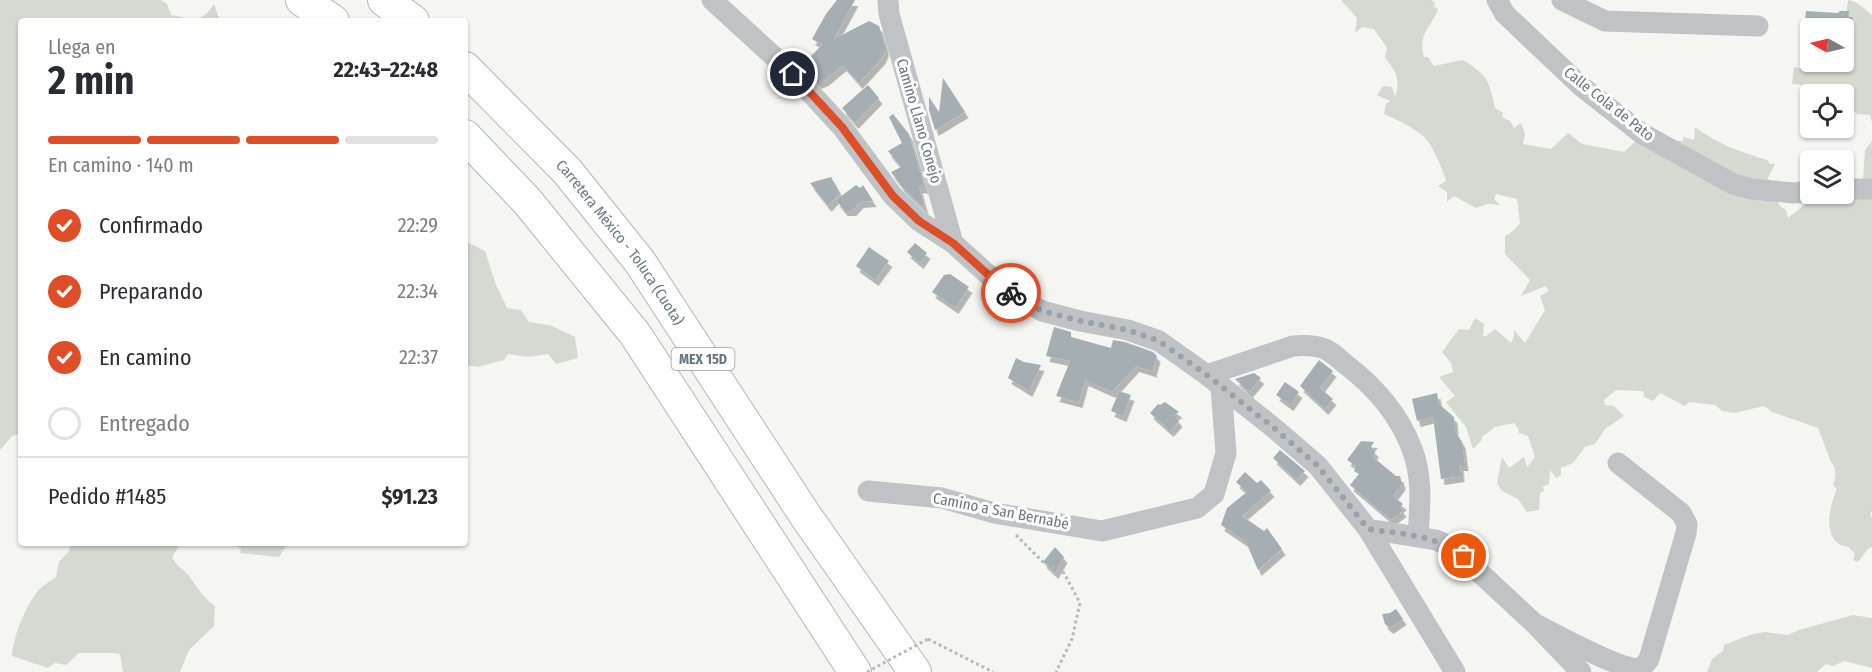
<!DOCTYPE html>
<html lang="es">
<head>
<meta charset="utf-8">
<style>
  :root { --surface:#fff; --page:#f2f2f3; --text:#2b2b33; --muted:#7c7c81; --line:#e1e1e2; --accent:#de4e29 }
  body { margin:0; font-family:"Fira Sans Condensed",sans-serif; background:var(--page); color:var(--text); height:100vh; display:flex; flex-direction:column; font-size:22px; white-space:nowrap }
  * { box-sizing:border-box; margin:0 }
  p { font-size:20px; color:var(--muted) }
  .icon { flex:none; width:33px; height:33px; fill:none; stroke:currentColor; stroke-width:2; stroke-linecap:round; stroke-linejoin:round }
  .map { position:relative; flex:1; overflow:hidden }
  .side { position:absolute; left:18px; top:18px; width:450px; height:528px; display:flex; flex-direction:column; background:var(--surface); border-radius:6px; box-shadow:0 2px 4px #0004 }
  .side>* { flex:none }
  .needle { width:39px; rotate:278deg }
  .tools { position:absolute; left:1800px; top:18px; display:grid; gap:12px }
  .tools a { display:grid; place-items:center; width:54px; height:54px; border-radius:6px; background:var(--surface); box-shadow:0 2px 4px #0004; font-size:30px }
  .pin { position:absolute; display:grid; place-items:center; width:51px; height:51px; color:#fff; margin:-26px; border:3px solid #fff; border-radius:50%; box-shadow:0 2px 6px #0007 }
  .courier { position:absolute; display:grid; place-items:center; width:60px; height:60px; margin:-30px; border:4px solid #de4e29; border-radius:50%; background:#fff; color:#222; box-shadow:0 2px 8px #0007 }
  .overview em { font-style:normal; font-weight:700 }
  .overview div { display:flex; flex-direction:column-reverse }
  .overview { display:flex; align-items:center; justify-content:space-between; height:102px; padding:0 30px }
  h1 { font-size:39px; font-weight:700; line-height:45px }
  .bar { display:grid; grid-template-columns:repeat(4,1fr); gap:9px 6px; align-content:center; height:72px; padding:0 30px }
  .bar i { height:8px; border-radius:4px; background:var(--line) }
  .bar .active { background:var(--accent) }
  .bar p { grid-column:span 4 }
  .line { display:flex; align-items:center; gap:15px; padding:0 30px; border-top:2px solid var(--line) }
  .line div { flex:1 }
  ol { padding:0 30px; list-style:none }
  li { display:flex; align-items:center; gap:18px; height:66px }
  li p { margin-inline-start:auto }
  li .icon { padding:6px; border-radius:50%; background:var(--accent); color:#fff; stroke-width:4 }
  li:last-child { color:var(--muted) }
  li i { width:33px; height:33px; border:3px solid var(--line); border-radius:50% }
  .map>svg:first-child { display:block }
  .green { fill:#d5dad1 }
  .building { fill:#a5aeb3; filter:url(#shadow) }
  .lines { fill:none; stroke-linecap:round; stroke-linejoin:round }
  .highway-casing { stroke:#b2b6b9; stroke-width:34 }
  .path { stroke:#b7babc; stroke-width:3; stroke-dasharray:3 3; stroke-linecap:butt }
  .minor { stroke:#bfc3c6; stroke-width:21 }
  .highway { stroke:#fff; stroke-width:32 }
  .path-bridge { stroke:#b7babc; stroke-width:3; stroke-dasharray:3 3; stroke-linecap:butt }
  .done { stroke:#97a2a9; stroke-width:6; stroke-dasharray:0 10.8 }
  .route { stroke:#de4e29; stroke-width:8 }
  .labels { text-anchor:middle; stroke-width:6; stroke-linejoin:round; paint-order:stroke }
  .shield { fill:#fff; stroke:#939fa8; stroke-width:1.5 }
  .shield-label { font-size:14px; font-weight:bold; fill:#657682 }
  .street-label { font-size:15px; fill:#657682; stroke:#fff }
</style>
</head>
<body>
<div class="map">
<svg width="1872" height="672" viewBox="0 0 1872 672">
  <defs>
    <filter id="shadow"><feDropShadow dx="3.5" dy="6" stdDeviation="0" flood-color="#0004"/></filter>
  </defs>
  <rect width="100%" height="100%" fill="#f5f5f2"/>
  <!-- green -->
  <path class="green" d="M0 0H161L167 4 171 15C193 19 200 25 214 4L219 18 237 21H21V434L12 436 0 450Z
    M1341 0H1431L1435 3 1434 6 1438 10C1429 30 1418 34 1424 57H1428L1434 66 1463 60C1488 76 1489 80 1495 108L1503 113 1502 117 1510 121 1514 128 1521 123 1525 134 1523 144 1551 149 1568 133 1582 144 1624 152 1638 139 1683 141V137L1694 140 1695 127C1717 144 1741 152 1767 160L1770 164H1775L1765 184 1781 207 1786 210 1788 218 1814 197 1817 202 1842 194 1863 179 1865 150 1872 141V511L1870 514 1872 518V547L1868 549 1858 562 1853 560 1855 554C1853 552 1851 549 1848 547 1844 545 1843 547 1839 544 1823 533 1830 504 1837 489L1833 485C1836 478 1837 468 1831 462L1818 428 1772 412 1764 406 1734 413 1722 411 1715 405 1689 402 1685 406 1660 393 1653 401 1644 397 1643 391 1616 390 1604 400 1605 405 1614 406 1624 416 1605 429 1595 444 1585 447 1573 463 1561 468V475L1556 478 1550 470 1549 484 1542 487 1545 490 1540 493 1539 510 1527 512 1518 499 1502 491 1497 483 1502 457 1509 468 1524 457 1527 467 1535 457 1528 436 1519 433 1518 428 1514 423 1495 427 1482 437V440L1473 449 1466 427 1446 402 1455 396 1439 377 1453 372 1451 363 1442 352 1459 329 1469 330 1475 318 1484 324 1483 336H1486L1495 329 1511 343 1514 337V330L1525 343 1545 310 1540 296 1549 291 1546 286 1521 296 1530 280 1505 254V236L1513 231 1520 223 1517 199 1496 194 1494 199 1500 205 1488 204 1476 208 1454 196 1447 202V192L1438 186 1446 181C1443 170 1433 146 1425 138 1415 128 1398 120 1384 114L1386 104 1390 101 1377 95 1383 86 1392 87 1395 97C1401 80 1396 71 1385 58L1387 48 1374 29 1362 27 1355 33 1357 18Z
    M1848 0C1857 1 1865 9 1872 15V123L1870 115 1857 114 1844 104V94H1821L1809 86 1792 84 1794 67 1820 71 1838 62H1844L1850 39 1845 26Z
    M465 241 485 251 496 285 507 308 521 310 529 322 550 325 575 337 578 358 556 364 548 354 528 357 508 354 504 360 478 367 465 365Z
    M71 543H180L172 558C177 566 184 570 189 576 198 588 203 598 215 606L214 626 189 650 180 672H123L120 654 112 653H79L66 665 55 663 48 668 12 656C13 636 25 608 37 592 42 586 50 581 56 577L59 562 69 551Z
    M229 543H288L279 557 240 553 241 549Z
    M1853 615 1872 618V668L1844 661 1833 666 1826 664 1817 672H1707L1712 659 1723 651 1724 645 1749 635 1765 632 1788 635 1799 630Z"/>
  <!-- building -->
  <path class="building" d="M837 0H855L834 39 869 21 879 26 885 46V51L882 58 859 83 843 65 825 80 818 83 802 65 822 45 812 39 826 14Z
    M1806 11 1838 13 1840 11H1849L1848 25 1839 24V28H1804Z
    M943 78 965 112 935 130 929 110V97L939 112Z
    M868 85 879 98 855 123 842 108Z
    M893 114 909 134 925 188 919 187 925 209 903 188 891 172 901 167 888 151 902 143 889 117Z
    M831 177 840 193 828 206 810 183Z
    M856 185 860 188 863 185 873 201 860 202 853 210H844L836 200Z
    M915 243 927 253 920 263 907 252Z
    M869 247 889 261 875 280 856 266Z
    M950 274 969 287 955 308 932 292 944 275Z
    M1054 327 1071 332V337L1111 348 1113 340 1125 342 1153 352 1157 356 1153 370 1155 372 1136 366 1112 392 1085 380 1079 402 1056 396 1070 361 1046 356Z
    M1016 358 1024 362 1041 365 1029 391 1008 378Z
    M1319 360 1333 371 1320 388 1333 399 1325 409 1300 386Z
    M1254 373 1261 378 1249 392 1235 379Z
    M1285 382 1299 392 1290 405 1276 395Z
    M1119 391 1131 395 1123 416 1111 411Z
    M1437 393 1439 404 1454 417 1455 431 1462 442 1465 465H1460L1461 476 1441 479 1433 417 1417 421 1412 399Z
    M1165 402 1179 412 1174 415 1179 421 1170 431 1150 413 1158 404 1160 405Z
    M1361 441 1374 442 1371 447 1375 451 1373 457 1396 476H1400L1402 484 1393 496 1403 504 1400 507 1403 511 1391 520 1350 485 1359 474 1354 471 1356 466 1347 460Z
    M1280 450 1305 471 1297 480 1273 458Z
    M1245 472 1257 483 1261 480 1271 491 1242 516 1264 531 1267 528 1282 549 1258 570 1246 542 1221 525 1227 508 1247 492 1236 482Z
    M1055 547 1064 557 1055 573 1043 562Z
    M1396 609 1403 619 1390 628 1385 624 1382 614 1390 613Z"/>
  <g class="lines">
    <defs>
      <g id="highway">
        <path d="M302 0 333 21"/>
        <path d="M384 0 413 21"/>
        <path id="s1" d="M465 68 567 171 640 262 805 515 915 672"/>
        <path d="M465 136 527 201 635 334 855 672"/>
      </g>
    </defs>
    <!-- highway casing -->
    <use href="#highway" class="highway-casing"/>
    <!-- path -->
    <path class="path" d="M1016 535 1044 563 1064 573 1080 603 1072 639 1056 672
      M928 639 993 672"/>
    <!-- minor -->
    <path class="minor" d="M712 0 793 74 842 127 893 196 919 221 953 243 1004 289 1042 311 1080 321 1128 330 1159 341 1207 375 1274 428 1318 466 1368 529 1455 672
      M888 0 889 14 953 243
      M1497 0 1505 14 1581 86 1641 133 1733 184 1752 189 1794 193 1810 191
      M1562 0 1605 21 1758 26
      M1844 189H1872
      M1207 375 1293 346C1304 345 1315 345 1325 349 1332 352 1338 358 1344 363 1373 385 1399 414 1412 449 1423 477 1420 507 1418 536
      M868 491 942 498 994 513 1102 531 1197 508 1214 494 1226 453 1221 387
      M1368 529 1436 540 1453 548 1535 624 1581 672
      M1535 624C1554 633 1621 671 1639 668 1645 666 1646 663 1649 659L1686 533 1687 524 1681 513 1618 463"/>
    <!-- highway -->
    <use href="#highway" class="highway"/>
    <!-- path-bridge -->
    <path class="path-bridge" d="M867 672 928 639"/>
  </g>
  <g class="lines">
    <!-- done -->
    <path class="done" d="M1011 293 1042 311 1080 321 1128 330 1159 341 1207 375 1274 428 1318 466 1368 529C1401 534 1436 535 1464 556"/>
    <!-- route -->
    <path class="route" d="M793 74 842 127 893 196 919 221 953 243 1004 289 1011 293"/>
  </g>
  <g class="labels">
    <!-- shield labels -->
    <rect class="shield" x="671.5" y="348" width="63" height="22" rx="4.5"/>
    <g class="shield-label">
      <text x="703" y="364">MEX 15D</text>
    </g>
    <!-- street labels -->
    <g class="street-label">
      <text transform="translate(1609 104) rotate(38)" y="5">Calle Cola de Pato</text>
      <text transform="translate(919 121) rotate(74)" y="5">Camino Llano Conejo</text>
      <text dy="5" stroke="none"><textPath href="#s1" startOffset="234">Carretera México - Toluca (Cuota)</textPath></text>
      <text transform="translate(1001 511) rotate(11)" y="5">Camino a San Bernabé</text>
    </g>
  </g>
</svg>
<div class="tools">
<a><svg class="needle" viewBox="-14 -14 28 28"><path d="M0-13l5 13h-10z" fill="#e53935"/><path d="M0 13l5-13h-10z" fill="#7c7c81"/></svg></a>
<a><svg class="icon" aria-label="locate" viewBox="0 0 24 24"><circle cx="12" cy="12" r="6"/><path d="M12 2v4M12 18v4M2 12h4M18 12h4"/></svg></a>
<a><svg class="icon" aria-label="layers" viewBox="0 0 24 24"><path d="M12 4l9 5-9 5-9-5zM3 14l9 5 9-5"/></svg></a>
</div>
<div class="pin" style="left:1464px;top:556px;background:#ea580c"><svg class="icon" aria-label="bag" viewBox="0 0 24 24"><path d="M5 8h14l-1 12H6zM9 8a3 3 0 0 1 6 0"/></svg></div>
<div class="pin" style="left:793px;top:74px;background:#1f2937"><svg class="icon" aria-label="home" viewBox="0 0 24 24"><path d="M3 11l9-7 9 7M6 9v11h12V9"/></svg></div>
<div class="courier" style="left:1011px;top:293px"><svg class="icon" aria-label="bike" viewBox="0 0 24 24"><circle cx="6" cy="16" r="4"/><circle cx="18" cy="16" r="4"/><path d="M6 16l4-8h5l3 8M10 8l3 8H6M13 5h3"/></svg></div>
<section class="side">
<div class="overview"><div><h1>2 min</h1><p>Llega en</p></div><em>22:43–22:48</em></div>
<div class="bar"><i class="active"></i><i class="active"></i><i class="active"></i><i></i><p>En camino · 140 m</p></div>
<ol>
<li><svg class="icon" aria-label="check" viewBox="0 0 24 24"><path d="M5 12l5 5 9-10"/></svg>Confirmado<p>22:29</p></li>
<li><svg class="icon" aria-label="check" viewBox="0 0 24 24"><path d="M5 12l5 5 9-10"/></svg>Preparando<p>22:34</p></li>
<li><svg class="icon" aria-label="check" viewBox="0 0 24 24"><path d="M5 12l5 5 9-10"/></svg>En camino<p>22:37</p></li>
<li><i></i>Entregado</li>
</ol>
<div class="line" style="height:78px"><div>Pedido #1485</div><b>$91.23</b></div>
</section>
</div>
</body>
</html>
